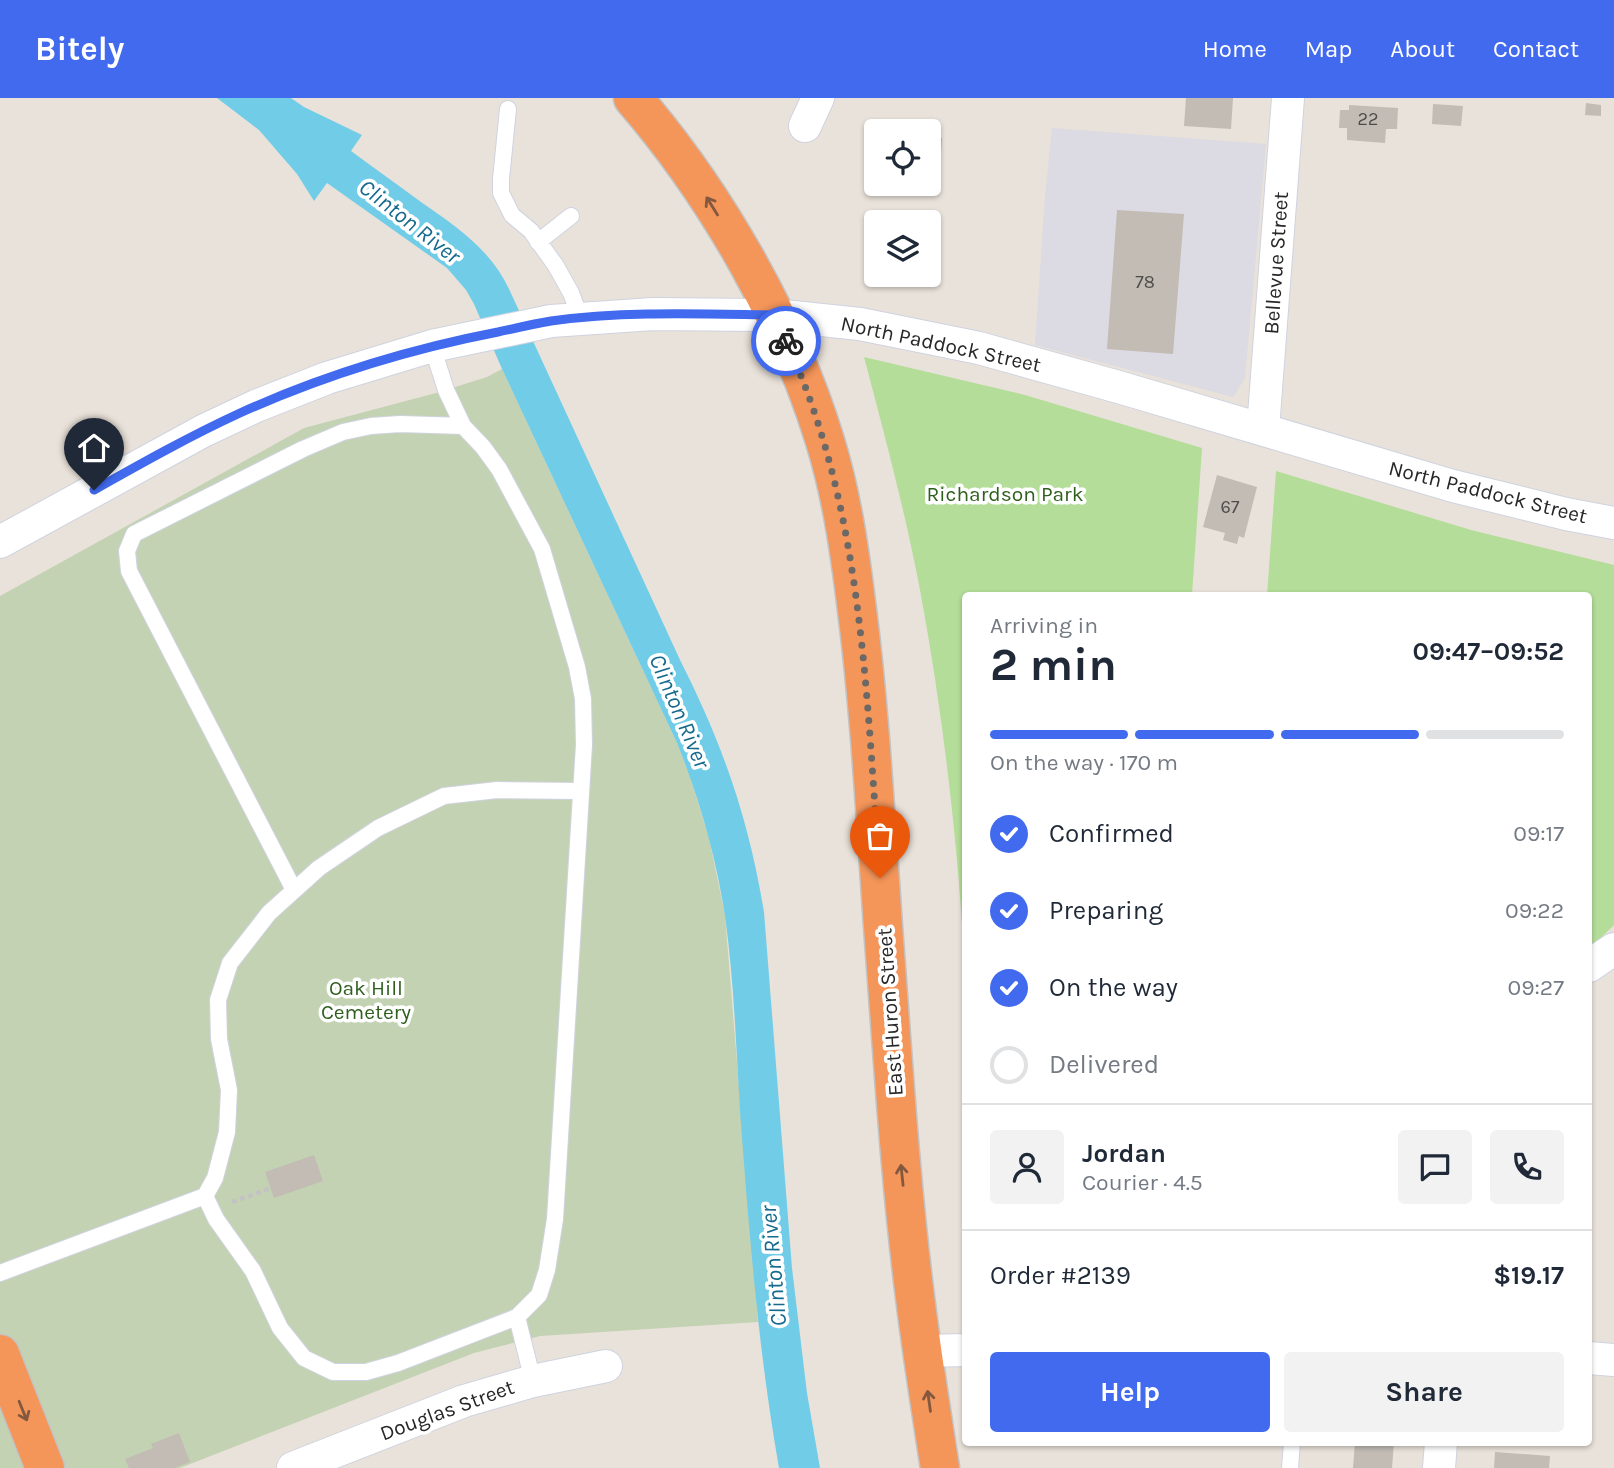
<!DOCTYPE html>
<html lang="en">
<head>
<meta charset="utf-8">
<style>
  :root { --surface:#fff; --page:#f2f2f3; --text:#1f2937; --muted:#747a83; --line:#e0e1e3; --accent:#416aef }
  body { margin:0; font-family:Karla,sans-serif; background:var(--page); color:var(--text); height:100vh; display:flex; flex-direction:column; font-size:26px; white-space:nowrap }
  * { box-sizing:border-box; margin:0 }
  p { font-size:23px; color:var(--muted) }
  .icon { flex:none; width:38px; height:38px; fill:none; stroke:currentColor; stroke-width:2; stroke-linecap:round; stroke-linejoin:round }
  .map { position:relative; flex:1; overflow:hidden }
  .sheet { position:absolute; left:962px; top:494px; width:630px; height:854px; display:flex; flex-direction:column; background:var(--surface); border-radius:7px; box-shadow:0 2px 5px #0004 }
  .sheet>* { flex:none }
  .tools { position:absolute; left:864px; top:21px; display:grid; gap:14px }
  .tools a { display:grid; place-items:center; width:77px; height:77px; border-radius:7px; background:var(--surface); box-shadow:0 2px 5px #0004; font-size:35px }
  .pin { position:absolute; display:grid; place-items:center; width:60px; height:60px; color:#fff; margin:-72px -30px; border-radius:50% 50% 50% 0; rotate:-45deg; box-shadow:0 0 7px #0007 }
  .pin .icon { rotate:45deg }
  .courier { position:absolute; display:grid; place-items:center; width:70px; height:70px; margin:-35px; border:5px solid #416aef; border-radius:50%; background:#fff; color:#222; box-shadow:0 2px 9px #0007 }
  .head em { font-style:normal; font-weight:700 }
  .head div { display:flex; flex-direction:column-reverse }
  .head { display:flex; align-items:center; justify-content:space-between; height:119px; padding:0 28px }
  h1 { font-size:46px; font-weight:700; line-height:52px }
  .bar { display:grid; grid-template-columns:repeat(4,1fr); gap:10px 7px; align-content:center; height:84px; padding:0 28px }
  .bar i { height:9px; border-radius:5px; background:var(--line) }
  .bar .active { background:var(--accent) }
  .bar p { grid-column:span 4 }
  .line { display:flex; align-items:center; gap:18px; padding:0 28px; border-top:2px solid var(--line) }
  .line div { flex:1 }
  .round { display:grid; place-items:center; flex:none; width:74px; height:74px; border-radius:7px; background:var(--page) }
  ol { padding:0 28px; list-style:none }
  li { display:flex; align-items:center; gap:21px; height:77px }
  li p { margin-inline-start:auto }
  li .icon { padding:7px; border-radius:50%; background:var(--accent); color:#fff; stroke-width:4 }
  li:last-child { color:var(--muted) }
  li i { width:38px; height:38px; border:4px solid var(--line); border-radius:50% }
  .primary-button { display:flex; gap:14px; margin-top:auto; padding:14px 28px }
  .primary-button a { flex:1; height:80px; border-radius:7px; background:var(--accent); color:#fff; font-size:28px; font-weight:700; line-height:80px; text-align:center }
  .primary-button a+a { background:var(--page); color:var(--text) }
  header { display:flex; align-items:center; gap:42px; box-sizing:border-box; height:98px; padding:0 35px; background:var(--accent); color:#fff }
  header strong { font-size:33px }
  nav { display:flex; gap:38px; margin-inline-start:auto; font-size:24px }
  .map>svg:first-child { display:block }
  .industrial { fill:#dcdae2 }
  .green { fill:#b3dd98 }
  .cemetery { fill:#c3d2b2 }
  .water { fill:#71cde7 }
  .building { fill:#c2bcb5 }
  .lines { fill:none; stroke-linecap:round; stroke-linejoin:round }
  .lane-casing { stroke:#cfd3e0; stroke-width:18 }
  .street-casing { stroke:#cfd3e0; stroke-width:34 }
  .highway-casing { stroke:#c3c3c3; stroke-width:41 }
  .path { stroke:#c3c3c3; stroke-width:4.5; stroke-dasharray:5 3.5; stroke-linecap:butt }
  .lane { stroke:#fff; stroke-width:16 }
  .street { stroke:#fff; stroke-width:32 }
  .highway { stroke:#f4955a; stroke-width:38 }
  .oneway { stroke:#83583e }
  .done { stroke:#6b6866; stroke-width:7; stroke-dasharray:0 12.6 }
  .route { stroke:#416aef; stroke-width:9 }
  .labels { text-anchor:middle; stroke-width:7; stroke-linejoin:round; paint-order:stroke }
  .number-label { font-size:18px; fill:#4e4c4a }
  .street-label { font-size:21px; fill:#272727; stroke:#fff }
  .park-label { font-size:21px; fill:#2e5f1d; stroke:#fff }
  .water-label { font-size:23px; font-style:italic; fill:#156a8e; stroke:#fff }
</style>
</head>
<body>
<header>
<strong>Bitely</strong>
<nav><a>Home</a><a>Map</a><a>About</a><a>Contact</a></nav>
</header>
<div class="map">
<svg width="1614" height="1370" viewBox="0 0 1614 1370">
  <rect width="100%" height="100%" fill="#e9e2da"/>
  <!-- industrial -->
  <path class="industrial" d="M1052 30 1266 46 1245 280 1233 299 1035 247 1045 98Z"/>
  <!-- green -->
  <path class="green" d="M864 259 1025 297 1202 350 1192 497H966V897C960 762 945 629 921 497 906 417 885 338 864 259Z
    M1276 373 1471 432 1614 467V827C1606 835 1599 842 1589 848V497H1267Z"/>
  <!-- cemetery -->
  <path class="cemetery" d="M502 271 677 645 690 679 709 740 725 817 758 1224 540 1238 474 1255 180 1370H0V498L304 330 436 295 487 279Z"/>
  <!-- water -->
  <path class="water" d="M217 0H291L304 9 362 37 351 53C374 70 398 87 421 104 456 128 491 152 509 191L681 564C723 647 749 722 764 814L792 1170 807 1295 820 1370H779C758 1251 749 1133 740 1013 736 948 734 882 725 818 716 758 699 700 677 645L502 271 474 206 466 192 447 170 327 85 314 103 297 76 259 32Z"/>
  <!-- building -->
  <path class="building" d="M1186 0H1233L1231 31 1184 28Z
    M1586 5 1601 7V18L1585 17Z
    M1433 6 1463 8 1461 28 1432 26Z
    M1349 7 1398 10 1397 31H1386L1385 45 1347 42V30H1339L1340 12H1349Z
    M903 25 925 26V33H902Z
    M929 39 942 40 940 74H929Z
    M1117 112 1184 116 1173 256 1107 251Z
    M1217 377 1257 389 1244 440 1239 438 1237 446 1223 442 1225 435 1203 429Z
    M314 1057 323 1083 274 1100 265 1074Z
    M179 1335 190 1364 174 1370H129L125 1361 153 1350 151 1346Z
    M1355 1344H1394L1392 1370H1353Z
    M1495 1354 1550 1358 1549 1370H1494Z"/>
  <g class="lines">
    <defs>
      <path id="lane" d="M508 11 501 81V95L512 117 531 133 556 168 571 195 581 221
        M538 144 571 118
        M294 792 129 473 127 453 134 436 303 351 343 334 371 328 400 326 463 328
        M205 1098 216 1121 253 1173 280 1230 304 1260 333 1274H366L398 1265 517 1219 539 1197 547 1172 555 1121 584 647 583 601 577 569 542 451 499 371 483 349 463 328 446 292 432 248
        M0 1175 205 1098 215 1080 227 1034 229 992 219 941 218 902 230 865 269 815 319 770 378 730 444 698 497 692 581 693
        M517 1219 533 1283
        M1290 1370 1292 1344"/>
      <path id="street" d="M805 28 818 0
        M1263 331 1288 0
        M0 444 203 333 256 308 327 280 432 248 551 223 653 216 774 217 860 226 979 250 1122 290 1453 388 1566 416 1614 425
        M1589 868 1614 851
        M922 1253 966 1252
        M1589 1260 1614 1262
        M293 1370 464 1303 533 1283 606 1268
        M1439 1370 1441 1344"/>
      <path id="highway" d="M633 0C716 96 788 222 825 343 842 398 850 455 857 512 871 621 876 732 884 842 893 961 900 1081 915 1199 922 1256 931 1313 940 1370
        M0 1256 45 1370"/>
    </defs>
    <!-- lane casing -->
    <use href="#lane" class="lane-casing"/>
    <!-- street casing -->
    <use href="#street" class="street-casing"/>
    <!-- highway casing -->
    <use href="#highway" class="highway-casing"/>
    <!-- path -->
    <path class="path" d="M232 1104 271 1090"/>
    <!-- lane -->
    <use href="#lane" class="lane"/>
    <!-- street -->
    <use href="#street" class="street"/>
    <!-- highway -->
    <use href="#highway" class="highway"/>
  </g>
  <!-- one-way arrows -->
  <defs><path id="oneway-shaft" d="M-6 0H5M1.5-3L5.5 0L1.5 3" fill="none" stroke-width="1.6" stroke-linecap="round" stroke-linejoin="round" transform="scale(1.75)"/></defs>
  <g class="oneway">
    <use href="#oneway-shaft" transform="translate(712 108) rotate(-122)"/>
    <use href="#oneway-shaft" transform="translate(902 1077) rotate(-96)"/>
    <use href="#oneway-shaft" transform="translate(929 1303) rotate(-98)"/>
    <use href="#oneway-shaft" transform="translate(23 1313) rotate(68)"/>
  </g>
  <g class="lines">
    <!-- done -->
    <path class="done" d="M786 243C864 411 866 599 880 780"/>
    <!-- route -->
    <path class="route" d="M94 392C142 365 190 338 240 315 322 278 410 251 498 234 516 230 533 226 551 223 624 213 700 216 774 217L786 243"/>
  </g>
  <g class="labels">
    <!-- number labels -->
    <g class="number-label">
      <text x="1368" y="27">22</text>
      <text x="1145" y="190">78</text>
      <text x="1230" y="415">67</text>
    </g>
    <!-- street labels -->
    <g class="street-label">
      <text transform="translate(1276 165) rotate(-86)" y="7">Bellevue Street</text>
      <text transform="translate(941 246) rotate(12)" y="7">North Paddock Street</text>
      <text transform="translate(1488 394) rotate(14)" y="7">North Paddock Street</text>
      <text transform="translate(890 914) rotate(-94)" y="7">East Huron Street</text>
      <text transform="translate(447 1312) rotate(-20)" y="7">Douglas Street</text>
    </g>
    <!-- park labels -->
    <g class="park-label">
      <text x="1005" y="403">Richardson Park</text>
      <text x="366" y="897">Oak Hill<tspan x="366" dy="24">Cemetery</tspan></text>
    </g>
    <!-- water labels -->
    <g class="water-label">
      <text transform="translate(410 123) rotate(38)" y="8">Clinton River</text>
      <text transform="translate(680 613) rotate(67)" y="8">Clinton River</text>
      <text transform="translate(773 1168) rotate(-95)" y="8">Clinton River</text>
    </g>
  </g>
</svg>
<div class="tools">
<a><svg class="icon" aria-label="locate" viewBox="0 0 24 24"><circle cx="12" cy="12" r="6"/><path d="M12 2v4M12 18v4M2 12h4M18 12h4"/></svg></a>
<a><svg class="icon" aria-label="layers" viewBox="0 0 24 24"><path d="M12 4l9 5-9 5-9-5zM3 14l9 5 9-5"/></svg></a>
</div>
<div class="pin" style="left:880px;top:780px;background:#ea580c"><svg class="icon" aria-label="bag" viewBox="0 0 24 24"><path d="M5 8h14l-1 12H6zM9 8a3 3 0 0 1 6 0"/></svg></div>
<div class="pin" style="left:94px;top:392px;background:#1f2937"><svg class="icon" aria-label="home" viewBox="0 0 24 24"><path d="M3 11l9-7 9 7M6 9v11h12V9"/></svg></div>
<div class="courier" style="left:786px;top:243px"><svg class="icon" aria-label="bike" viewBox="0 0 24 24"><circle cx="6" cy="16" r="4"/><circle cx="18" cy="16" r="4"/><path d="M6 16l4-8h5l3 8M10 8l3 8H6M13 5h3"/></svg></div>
<section class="sheet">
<div class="head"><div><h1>2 min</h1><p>Arriving in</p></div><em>09:47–09:52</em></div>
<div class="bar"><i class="active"></i><i class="active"></i><i class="active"></i><i></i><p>On the way · 170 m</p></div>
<ol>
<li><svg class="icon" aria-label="check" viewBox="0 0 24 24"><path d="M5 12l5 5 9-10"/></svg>Confirmed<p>09:17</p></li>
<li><svg class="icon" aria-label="check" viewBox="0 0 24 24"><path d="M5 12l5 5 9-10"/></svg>Preparing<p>09:22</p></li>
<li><svg class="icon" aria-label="check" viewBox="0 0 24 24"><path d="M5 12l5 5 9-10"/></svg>On the way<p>09:27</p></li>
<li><i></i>Delivered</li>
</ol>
<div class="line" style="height:126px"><a class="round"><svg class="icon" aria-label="person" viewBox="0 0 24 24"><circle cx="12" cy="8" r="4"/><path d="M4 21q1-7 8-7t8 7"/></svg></a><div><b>Jordan</b><p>Courier · 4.5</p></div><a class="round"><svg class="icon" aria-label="chat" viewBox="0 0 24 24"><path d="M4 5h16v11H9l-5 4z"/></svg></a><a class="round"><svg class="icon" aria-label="phone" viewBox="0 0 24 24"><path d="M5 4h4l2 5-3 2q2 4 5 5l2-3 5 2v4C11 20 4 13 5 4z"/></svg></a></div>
<div class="line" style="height:91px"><div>Order #2139</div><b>$19.17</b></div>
<div class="primary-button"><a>Help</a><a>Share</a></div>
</section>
</div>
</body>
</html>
